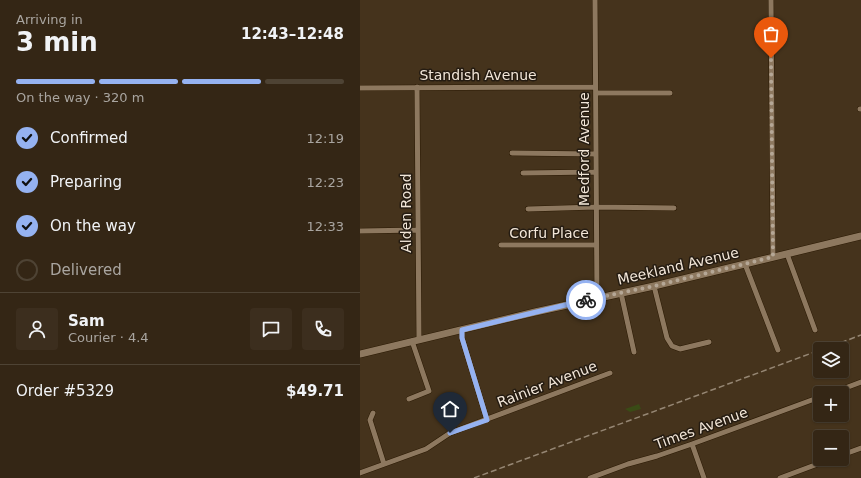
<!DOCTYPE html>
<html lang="en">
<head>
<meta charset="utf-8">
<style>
  :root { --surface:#342615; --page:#3c2e1e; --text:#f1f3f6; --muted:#a9a5a0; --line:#4e4334; --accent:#95b2f1 }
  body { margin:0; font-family:"DejaVu Sans",sans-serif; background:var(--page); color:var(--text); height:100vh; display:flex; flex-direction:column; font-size:15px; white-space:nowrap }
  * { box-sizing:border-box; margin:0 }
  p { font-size:13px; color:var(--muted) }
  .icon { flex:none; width:22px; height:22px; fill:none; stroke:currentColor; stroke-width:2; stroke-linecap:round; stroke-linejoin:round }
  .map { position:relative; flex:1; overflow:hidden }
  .panel { display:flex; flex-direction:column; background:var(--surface); width:360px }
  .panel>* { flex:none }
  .fabs { position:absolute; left:453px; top:342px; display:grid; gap:8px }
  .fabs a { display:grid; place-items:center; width:36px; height:36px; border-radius:4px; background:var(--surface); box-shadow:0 1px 3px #0004,0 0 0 1px var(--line); font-size:20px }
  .pin { position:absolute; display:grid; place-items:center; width:34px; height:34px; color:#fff; margin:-41px -17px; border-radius:50% 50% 50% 0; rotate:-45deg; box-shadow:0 0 4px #0007 }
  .pin .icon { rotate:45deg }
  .courier { position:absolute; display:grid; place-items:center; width:40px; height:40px; margin:-20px; border:3px solid #95b2f1; border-radius:50%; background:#fff; color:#222; box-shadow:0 1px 5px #0007 }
  .summary em { font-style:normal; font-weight:600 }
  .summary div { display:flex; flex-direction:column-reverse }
  .summary { display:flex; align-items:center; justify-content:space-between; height:68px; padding:0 16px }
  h1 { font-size:26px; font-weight:600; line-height:30px }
  .bar { display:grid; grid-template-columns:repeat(4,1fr); gap:6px 4px; align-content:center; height:48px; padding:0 16px }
  .bar i { height:5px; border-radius:3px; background:var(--line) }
  .bar .selected { background:var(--accent) }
  .bar p { grid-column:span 4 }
  .line { display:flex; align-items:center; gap:10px; padding:0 16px; border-top:1px solid var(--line) }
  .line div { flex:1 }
  .round { display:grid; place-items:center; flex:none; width:42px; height:42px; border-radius:4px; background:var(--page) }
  ol { padding:0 16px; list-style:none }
  li { display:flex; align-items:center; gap:12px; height:44px }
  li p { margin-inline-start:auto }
  li .icon { padding:4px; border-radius:50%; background:var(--accent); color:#111; stroke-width:4 }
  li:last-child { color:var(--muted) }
  li i { width:22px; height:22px; border:2px solid var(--line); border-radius:50% }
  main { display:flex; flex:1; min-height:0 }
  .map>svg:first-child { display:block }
  .green { fill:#3a4b16 }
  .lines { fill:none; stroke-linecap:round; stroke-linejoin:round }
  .street-casing { stroke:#2b1a04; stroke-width:6 }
  .secondary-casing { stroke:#2b1a04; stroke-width:8 }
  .street { stroke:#8d785f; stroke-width:5 }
  .secondary { stroke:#8d785f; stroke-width:7 }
  .rail { stroke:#958673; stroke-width:1.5; stroke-dasharray:6 3; stroke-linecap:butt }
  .done { stroke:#b5a796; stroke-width:4; stroke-dasharray:0 7.2 }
  .route { stroke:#95b2f1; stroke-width:5 }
  .labels { text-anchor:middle; stroke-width:3; stroke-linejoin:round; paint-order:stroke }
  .street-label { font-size:14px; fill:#f2e6d8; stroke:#251c12 }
</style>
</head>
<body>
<main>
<section class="panel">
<div class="summary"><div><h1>3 min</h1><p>Arriving in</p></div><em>12:43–12:48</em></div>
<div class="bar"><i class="selected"></i><i class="selected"></i><i class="selected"></i><i></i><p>On the way · 320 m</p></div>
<ol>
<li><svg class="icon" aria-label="check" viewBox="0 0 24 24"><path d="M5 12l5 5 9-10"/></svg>Confirmed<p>12:19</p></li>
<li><svg class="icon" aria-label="check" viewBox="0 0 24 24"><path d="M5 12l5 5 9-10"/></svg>Preparing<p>12:23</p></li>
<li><svg class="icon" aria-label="check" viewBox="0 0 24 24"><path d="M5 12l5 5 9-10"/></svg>On the way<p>12:33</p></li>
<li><i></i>Delivered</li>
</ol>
<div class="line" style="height:72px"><a class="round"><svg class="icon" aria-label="person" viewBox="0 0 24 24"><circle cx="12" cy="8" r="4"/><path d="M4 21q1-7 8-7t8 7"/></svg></a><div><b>Sam</b><p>Courier · 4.4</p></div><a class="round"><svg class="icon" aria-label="chat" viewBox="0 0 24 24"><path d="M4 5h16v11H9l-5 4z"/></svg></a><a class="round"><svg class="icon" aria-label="phone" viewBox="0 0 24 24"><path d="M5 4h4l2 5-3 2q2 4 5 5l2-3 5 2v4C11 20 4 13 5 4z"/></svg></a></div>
<div class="line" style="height:52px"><div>Order #5329</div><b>$49.71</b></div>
</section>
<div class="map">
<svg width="501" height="478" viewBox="0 0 501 478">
  <rect width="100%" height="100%" fill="#45331c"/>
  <!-- green -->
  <path class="green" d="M279 404 281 409 270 412 265 409Z"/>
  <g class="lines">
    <defs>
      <path id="street" d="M235 0 237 298
        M411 0 413 257
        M57 87 59 340
        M0 88 235 87
        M236 93H310
        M500 109H501
        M152 153 236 154
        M163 173 236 172
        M168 209 236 207 314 208
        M0 231 58 230
        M141 245H236
        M427 254 455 330
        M385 264 418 350
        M294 286 307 338 312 346 320 349 349 342
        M261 293 274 352
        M102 330V338L127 420
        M472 393 501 382
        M49 399 69 391 52 341
        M13 413 10 420 24 464
        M332 444 344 478
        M482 455 501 448
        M0 473 66 449 90 433 250 373
        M230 478 268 464 297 456 332 444 460 397
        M420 478 471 459"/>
      <path id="secondary" d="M0 354 175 312 294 286 501 236"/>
    </defs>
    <!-- street casing -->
    <use href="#street" class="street-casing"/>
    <!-- secondary casing -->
    <use href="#secondary" class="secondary-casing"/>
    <!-- street -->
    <use href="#street" class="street"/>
    <!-- secondary -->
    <use href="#secondary" class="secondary"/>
    <!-- rail -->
    <path class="rail" d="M464 349 501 335
      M114 478 460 350"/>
  </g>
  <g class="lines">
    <!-- done -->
    <path class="done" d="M226 300 294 286 413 257 411 58"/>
    <!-- route -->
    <path class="route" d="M90 433 127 420 102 338V330L226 300"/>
  </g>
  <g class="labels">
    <!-- street labels -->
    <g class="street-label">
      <text x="118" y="80">Standish Avenue</text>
      <text transform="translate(224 149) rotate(-90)" y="5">Medford Avenue</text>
      <text transform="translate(46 213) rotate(-90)" y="5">Alden Road</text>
      <text x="189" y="238">Corfu Place</text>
      <text transform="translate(318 266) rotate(-13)" y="5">Meekland Avenue</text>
      <text transform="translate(187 384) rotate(-21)" y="5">Rainier Avenue</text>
      <text transform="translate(341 428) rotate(-20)" y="5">Times Avenue</text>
    </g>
  </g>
</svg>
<div class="fabs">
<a><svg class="icon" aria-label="layers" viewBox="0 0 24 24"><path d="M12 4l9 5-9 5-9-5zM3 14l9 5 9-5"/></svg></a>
<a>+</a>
<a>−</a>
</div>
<div class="pin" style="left:411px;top:58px;background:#ea580c"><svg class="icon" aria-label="bag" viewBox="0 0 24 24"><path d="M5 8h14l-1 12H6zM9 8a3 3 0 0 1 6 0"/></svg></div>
<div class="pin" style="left:90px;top:433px;background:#1f2937"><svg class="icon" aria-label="home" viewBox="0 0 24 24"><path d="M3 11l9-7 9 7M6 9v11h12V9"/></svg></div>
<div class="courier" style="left:226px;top:300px"><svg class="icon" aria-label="bike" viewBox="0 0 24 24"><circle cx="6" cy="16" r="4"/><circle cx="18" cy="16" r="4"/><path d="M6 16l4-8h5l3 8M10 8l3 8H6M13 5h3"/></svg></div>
</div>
</main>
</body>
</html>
